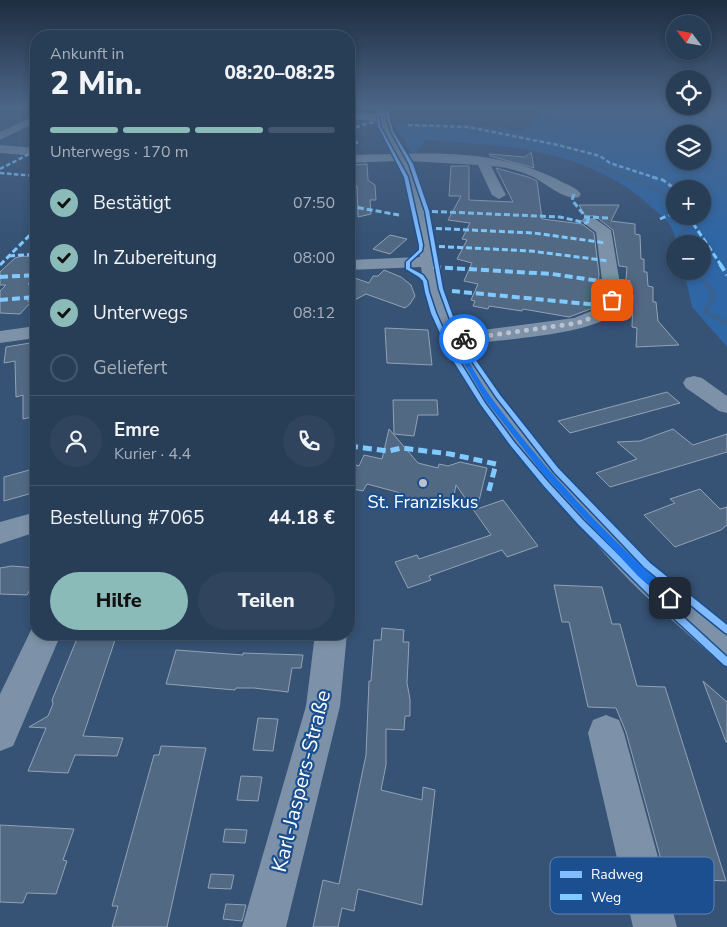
<!DOCTYPE html>
<html lang="de">
<head>
<meta charset="utf-8">
<style>
  :root { --surface:#283e57; --page:#30455d; --text:#f1f3f6; --muted:#a5aeba; --line:#44576d; --accent:#8bbbb9 }
  body { margin:0; font-family:"Nunito Sans",sans-serif; background:var(--page); color:var(--text); height:100vh; display:flex; flex-direction:column; font-size:19px; white-space:nowrap }
  * { box-sizing:border-box; margin:0 }
  p { font-size:16px; color:var(--muted) }
  .icon { flex:none; width:28px; height:28px; fill:none; stroke:currentColor; stroke-width:2; stroke-linecap:round; stroke-linejoin:round }
  .map { position:relative; flex:1; overflow:hidden }
  .panel { position:absolute; left:30px; top:30px; width:325px; height:610px; display:flex; flex-direction:column; background:var(--surface); border-radius:20px; box-shadow:0 2px 8px #0003,0 0 0 1px var(--line) }
  .panel>* { flex:none }
  .needle { width:32px; rotate:301deg }
  .buttons { position:absolute; left:666px; top:15px; display:grid; gap:10px }
  .buttons a { display:grid; place-items:center; width:45px; height:45px; border-radius:50%; background:var(--surface); box-shadow:0 2px 8px #0003,0 0 0 1px var(--line); font-size:25px }
  .pin { position:absolute; display:grid; place-items:center; width:42px; height:42px; color:#fff; margin:-21px; border-radius:10px; box-shadow:0 2px 8px #0006 }
  .courier { position:absolute; display:grid; place-items:center; width:50px; height:50px; margin:-25px; border:4px solid #1a73e8; border-radius:50%; background:#fff; color:#222; box-shadow:0 1px 6px #0007 }
  .headline em { font-style:normal; font-weight:800 }
  .headline div { display:flex; flex-direction:column-reverse }
  .headline { display:flex; align-items:center; justify-content:space-between; height:85px; padding:0 20px }
  h1 { font-size:32px; font-weight:800; line-height:38px }
  .bar { display:grid; grid-template-columns:repeat(4,1fr); gap:8px 5px; align-content:center; height:60px; padding:0 20px }
  .bar i { height:6px; border-radius:4px; background:var(--line) }
  .bar .current { background:var(--accent) }
  .bar p { grid-column:span 4 }
  .line { display:flex; align-items:center; gap:12px; padding:0 20px; border-top:1px solid var(--line) }
  .line div { flex:1 }
  .round { display:grid; place-items:center; flex:none; width:52px; height:52px; border-radius:26px; background:var(--page) }
  ol { padding:0 20px; list-style:none }
  li { display:flex; align-items:center; gap:15px; height:55px }
  li p { margin-inline-start:auto }
  li .icon { padding:5px; border-radius:50%; background:var(--accent); color:#111; stroke-width:4 }
  li:last-child { color:var(--muted) }
  li i { width:28px; height:28px; border:2px solid var(--line); border-radius:50% }
  .button { display:flex; gap:10px; margin-top:auto; padding:10px 20px }
  .button a { flex:1; height:58px; border-radius:30px; background:var(--accent); color:#111; font-size:20px; font-weight:800; line-height:58px; text-align:center }
  .button a+a { background:var(--page); color:var(--text) }
  .map>svg:first-child { display:block }
  .green { fill:#2f66a5; fill-rule:evenodd }
  .lines { fill:none; stroke-linecap:round; stroke-linejoin:round }
  .stream-far2 { stroke:#3b618d; stroke-width:2.5 }
  .stream-far1 { stroke:#3b618d; stroke-width:3 }
  .stream { stroke:#3b618d; stroke-width:4 }
  .building { fill:#526984; stroke:#92a2b6 }
  .minor { fill:#7d92a8; fill-rule:evenodd }
  .quiet-far3 { stroke:#80caff; stroke-width:2.5; stroke-dasharray:4.5 2.5; stroke-linecap:butt }
  .quiet-far2 { stroke:#80caff; stroke-width:3; stroke-dasharray:6 3; stroke-linecap:butt }
  .quiet-far1 { stroke:#80caff; stroke-width:4; stroke-dasharray:8 4; stroke-linecap:butt }
  .quiet { stroke:#80caff; stroke-width:5; stroke-dasharray:9 5; stroke-linecap:butt }
  .cycleway-casing { stroke:#1b4f8f; stroke-width:3 }
  .cycleway { fill:#80bcff; fill-rule:evenodd }
  .route { fill:#1a73e8 }
  .done { stroke:#b9c2ce; stroke-width:5; stroke-dasharray:0 9 }
  .poi-dot { fill:#b9c2ce; stroke:#1b4f8f; stroke-width:2 }
  .labels { text-anchor:middle; stroke-width:4.5; stroke-linejoin:round; paint-order:stroke }
  .poi-label { font-size:18px; fill:#fff; stroke:#1b4f8f }
  .near-street-label { font-size:21px; fill:#fff; stroke:#1b4f8f }
  .key { fill:#1b4f8f; stroke:#5f84b1; stroke-width:1 }
  .key-label { font-size:14px; fill:#fff }
</style>
</head>
<body>
<div class="map">
<svg width="727" height="927" viewBox="0 0 727 927">
  <rect width="100%" height="100%" fill="#365274"/>
  <!-- green -->
  <path class="green" d="M537 108H727V347L692 307 684 271H702V244H677C672 222 666 220 649 205 587 149 504 145 425 140L415 154 412 153 394 123 478 126 522 131 539 117ZM675 134H702V161H675ZM675 189H702V216H675Z"/>
  <g class="lines">
    <!-- stream-far2 -->
    <path class="stream-far2" d="M548 108 558 138 575 148
      M574 150 573 153 585 157 586 162 631 178"/>
    <!-- stream-far1 -->
    <path class="stream-far1" d="M628 177 659 190 675 204
      M680 216 687 226 678 237 681 244"/>
    <!-- stream -->
    <path class="stream" d="M697 271 714 294 705 312 727 323"/>
  </g>
  <!-- building -->
  <path class="building" d="M531 152 534 168 490 156 489 154 525 157Z
    M367 164 368 180 375 185 376 200H370L371 214 358 217 357 186H355V177H353L350 165Z
    M451 166H469V200L513 202 496 168 528 177 537 181 542 219 582 224 594 233 599 274 598 288 601 289 602 296 593 308 569 317 523 309 522 311 489 306 488 309 473 306 475 301 471 300 478 284 464 281 472 263 457 259 467 240 462 239 470 223 448 220 461 196H449Z
    M579 205H619L611 221 635 224V234L640 235 641 259H644V272H647L648 286 653 287V302H656L658 321 679 345 636 347 637 328 632 327 633 295H629L630 281 626 280 627 267 619 266 613 230 595 216H585Z
    M390 235 407 239 390 254 373 249Z
    M22 256 36 257V275L28 284 36 285V291L27 301H32L20 314 0 313V291L6 285H0V272L15 258Z
    M384 270 401 277 411 285 415 296 410 304 405 308 366 294 349 303V276L369 283 373 276H378Z
    M385 328 428 330 432 365 387 363Z
    M36 342V416L23 419V395L16 397 15 361 4 363 6 347Z
    M667 392 680 403 570 433 558 421Z
    M393 400H437L438 415H418L414 436 394 434Z
    M389 429 418 463 438 468 439 464 448 466 460 462 487 468 477 509 503 500 538 546 507 557 502 550 429 576 431 580 408 588 395 562 417 555 419 559 491 535 456 485 453 501 447 500 444 504 439 502 437 506 427 509 407 504 402 497V494L397 492 367 484 363 491 349 488V480L356 465 359 466 364 455 382 459Z
    M673 429 693 445 727 434V452L610 487 596 473 637 459 617 442 640 441Z
    M33 469 34 478 36 477V492L4 501V477Z
    M700 489 720 509 727 507V525L721 530 675 547 644 515 675 503 670 499Z
    M12 566 36 568V578L27 595 0 594V568Z
    M554 585 602 587 612 624H620L637 686 665 687 726 881 666 878 626 732 616 708 588 707 569 622H562Z
    M382 628 404 630 403 642H409L407 683 410 699V716H405L404 730 386 729V765L381 790 422 800 423 787 435 790 422 905 358 889 354 911 342 908 338 927H313L323 880 339 884 366 755 369 681H371L374 640H381Z
    M71 634H117L83 736 123 738 117 756 75 755 68 773 28 771 46 728 29 727 48 716 53 704 52 700 76 641Z
    M176 650 243 655V653L303 655 301 668H292L288 692 254 688H236L235 690 166 684Z
    M703 681 727 702V742H726Z
    M258 718 278 719 273 751 253 750Z
    M161 746 206 748 167 927H112L118 906H112L154 755H159Z
    M241 776 262 777 258 801 237 800Z
    M0 825 74 829 63 860 67 861 56 894 27 893 23 903 0 902Z
    M225 829 247 830 245 843 223 842Z
    M211 874 234 875 231 889 208 888Z
    M226 904 246 905 242 921 223 919Z"/>
  <g class="lines">
    <!-- minor -->
    <path class="minor" d="M379 108H389C382 122 398 141 405 154 459 152 514 156 562 182 568 185 577 188 581 194L579 197C563 201 544 181 529 175 517 170 505 167 491 166L506 195 499 199 492 195 478 165 409 161C429 200 433 244 442 287 445 302 454 318 460 333L574 318 594 310 604 296 596 232 581 221 584 218H594L611 230 622 296C619 304 615 313 607 318 580 335 500 340 466 344L497 396 556 467 651 564 727 628V663L715 658C687 633 658 609 631 582 611 562 593 540 575 520 513 451 433 362 421 267L349 270V260L420 257 405 180 396 161 349 163V155L393 154 377 121 349 119V113L376 114Z
      M36 115V122L0 140V132Z
      M0 145 36 148V156L0 153Z
      M36 326V338L0 343V331Z
      M694 376 702 378 727 396V413L719 411 686 388 683 383 686 378Z
      M36 512V532L0 544V522Z
      M36 623V634H61L13 746 0 751V694L34 624Z
      M315 634H347L340 706 286 927H242L306 706Z
      M606 715 619 720 624 733 677 927H633L588 733 593 720Z"/>
    <!-- quiet-far3 -->
    <path class="quiet-far3" d="M349 110 352 108
      M408 125 468 127 558 145 600 156 610 163 656 178
      M349 130 368 123 382 121
      M349 146 358 142
      M0 169 33 152
      M0 173 36 176"/>
    <!-- quiet-far2 -->
    <path class="quiet-far2" d="M652 177 663 180 675 189
      M574 194 572 200 589 221
      M349 206 399 215
      M423 211 560 217 586 223 589 221
      M688 216 721 265
      M584 217 611 218
      M660 219 669 215 675 216
      M427 228 534 233 606 243
      M430 246 531 251 609 261
      M9 256 36 254
      M0 265 36 229"/>
    <!-- quiet-far1 -->
    <path class="quiet-far1" d="M720 264 727 275
      M433 267 552 274 613 283
      M0 277 36 275
      M452 291 609 306
      M0 300 36 297"/>
    <!-- quiet -->
    <path class="quiet" d="M349 446 388 451 402 448 450 454 496 464 488 494"/>
    <defs>
      <path id="cycleway" d="M388 108H390L388 113 393 131 413 164 429 211 443 289 461 339 500 395 558 468 650 563 727 625V634L724 632 644 567 554 472 496 397 457 339 439 289 425 211 409 164 391 131 386 113Z
        M377 117 379 118 380 126 408 177 423 245 422 251 410 262V268L423 275 427 281 429 292 436 313 445 333 460 362 485 403 515 443 548 482 583 520 656 592 727 657V666L724 665 651 597 578 524 543 485 511 446 481 405 454 362 440 333 431 313 425 292 423 281 419 277 406 269V262L419 250V245L404 177 378 126Z"/>
    </defs>
    <!-- cycleway casing -->
    <use href="#cycleway" class="cycleway-casing"/>
    <!-- cycleway -->
    <use href="#cycleway" class="cycleway"/>
  </g>
  <!-- sky -->
  <linearGradient id="sky" x2="0" y2="1"><stop stop-color="#1e2d40"/><stop offset="0.45" stop-color="#4c6688"/><stop offset="1" stop-color="#4c6688" stop-opacity="0"/></linearGradient>
  <rect width="727" height="238" fill="url(#sky)"/>
  <!-- route -->
  <path class="route" d="M467 337V340L457 341C469 360 479 382 493 400 544 469 608 538 674 595V601H666L638 576 544 475 486 401 450 340Z"/>
  <g class="lines">
    <!-- done -->
    <path class="done" d="M464 339 578 323 601 314 612 300"/>
  </g>
  <!-- markers -->
  <circle class="poi-dot" cx="423" cy="483" r="5"/>
  <g class="labels">
    <!-- poi labels -->
    <g class="poi-label">
      <text x="423" y="508">St. Franziskus</text>
    </g>
    <!-- near-street labels -->
    <g class="near-street-label">
      <text transform="translate(301 781) rotate(-76)" y="7">Karl-Jaspers-Straße</text>
    </g>
  </g>
  <!-- legend -->
  <rect x="550" y="857" width="164" height="57" rx="8" class="key"/>
  <rect x="560" y="871" width="22" height="7" fill="#80bcff"/>
  <rect x="560" y="894" width="22" height="6" fill="#80caff"/>
  <g class="key-label">
    <text x="591" y="879">Radweg</text>
    <text x="591" y="902">Weg</text>
  </g>
</svg>
<div class="buttons">
<a><svg class="needle" viewBox="-14 -14 28 28"><path d="M0-13l5 13h-10z" fill="#e53935"/><path d="M0 13l5-13h-10z" fill="#a5aeba"/></svg></a>
<a><svg class="icon" aria-label="locate" viewBox="0 0 24 24"><circle cx="12" cy="12" r="6"/><path d="M12 2v4M12 18v4M2 12h4M18 12h4"/></svg></a>
<a><svg class="icon" aria-label="layers" viewBox="0 0 24 24"><path d="M12 4l9 5-9 5-9-5zM3 14l9 5 9-5"/></svg></a>
<a>+</a>
<a>−</a>
</div>
<div class="pin" style="left:612px;top:300px;background:#ea580c"><svg class="icon" aria-label="bag" viewBox="0 0 24 24"><path d="M5 8h14l-1 12H6zM9 8a3 3 0 0 1 6 0"/></svg></div>
<div class="pin" style="left:670px;top:598px;background:#1f2937"><svg class="icon" aria-label="home" viewBox="0 0 24 24"><path d="M3 11l9-7 9 7M6 9v11h12V9"/></svg></div>
<div class="courier" style="left:464px;top:339px"><svg class="icon" aria-label="bike" viewBox="0 0 24 24"><circle cx="6" cy="16" r="4"/><circle cx="18" cy="16" r="4"/><path d="M6 16l4-8h5l3 8M10 8l3 8H6M13 5h3"/></svg></div>
<section class="panel">
<div class="headline"><div><h1>2 Min.</h1><p>Ankunft in</p></div><em>08:20–08:25</em></div>
<div class="bar"><i class="current"></i><i class="current"></i><i class="current"></i><i></i><p>Unterwegs · 170 m</p></div>
<ol>
<li><svg class="icon" aria-label="check" viewBox="0 0 24 24"><path d="M5 12l5 5 9-10"/></svg>Bestätigt<p>07:50</p></li>
<li><svg class="icon" aria-label="check" viewBox="0 0 24 24"><path d="M5 12l5 5 9-10"/></svg>In Zubereitung<p>08:00</p></li>
<li><svg class="icon" aria-label="check" viewBox="0 0 24 24"><path d="M5 12l5 5 9-10"/></svg>Unterwegs<p>08:12</p></li>
<li><i></i>Geliefert</li>
</ol>
<div class="line" style="height:90px"><a class="round"><svg class="icon" aria-label="person" viewBox="0 0 24 24"><circle cx="12" cy="8" r="4"/><path d="M4 21q1-7 8-7t8 7"/></svg></a><div><b>Emre</b><p>Kurier · 4.4</p></div><a class="round"><svg class="icon" aria-label="phone" viewBox="0 0 24 24"><path d="M5 4h4l2 5-3 2q2 4 5 5l2-3 5 2v4C11 20 4 13 5 4z"/></svg></a></div>
<div class="line" style="height:65px"><div>Bestellung #7065</div><b>44.18 €</b></div>
<div class="button"><a>Hilfe</a><a>Teilen</a></div>
</section>
</div>
</body>
</html>
